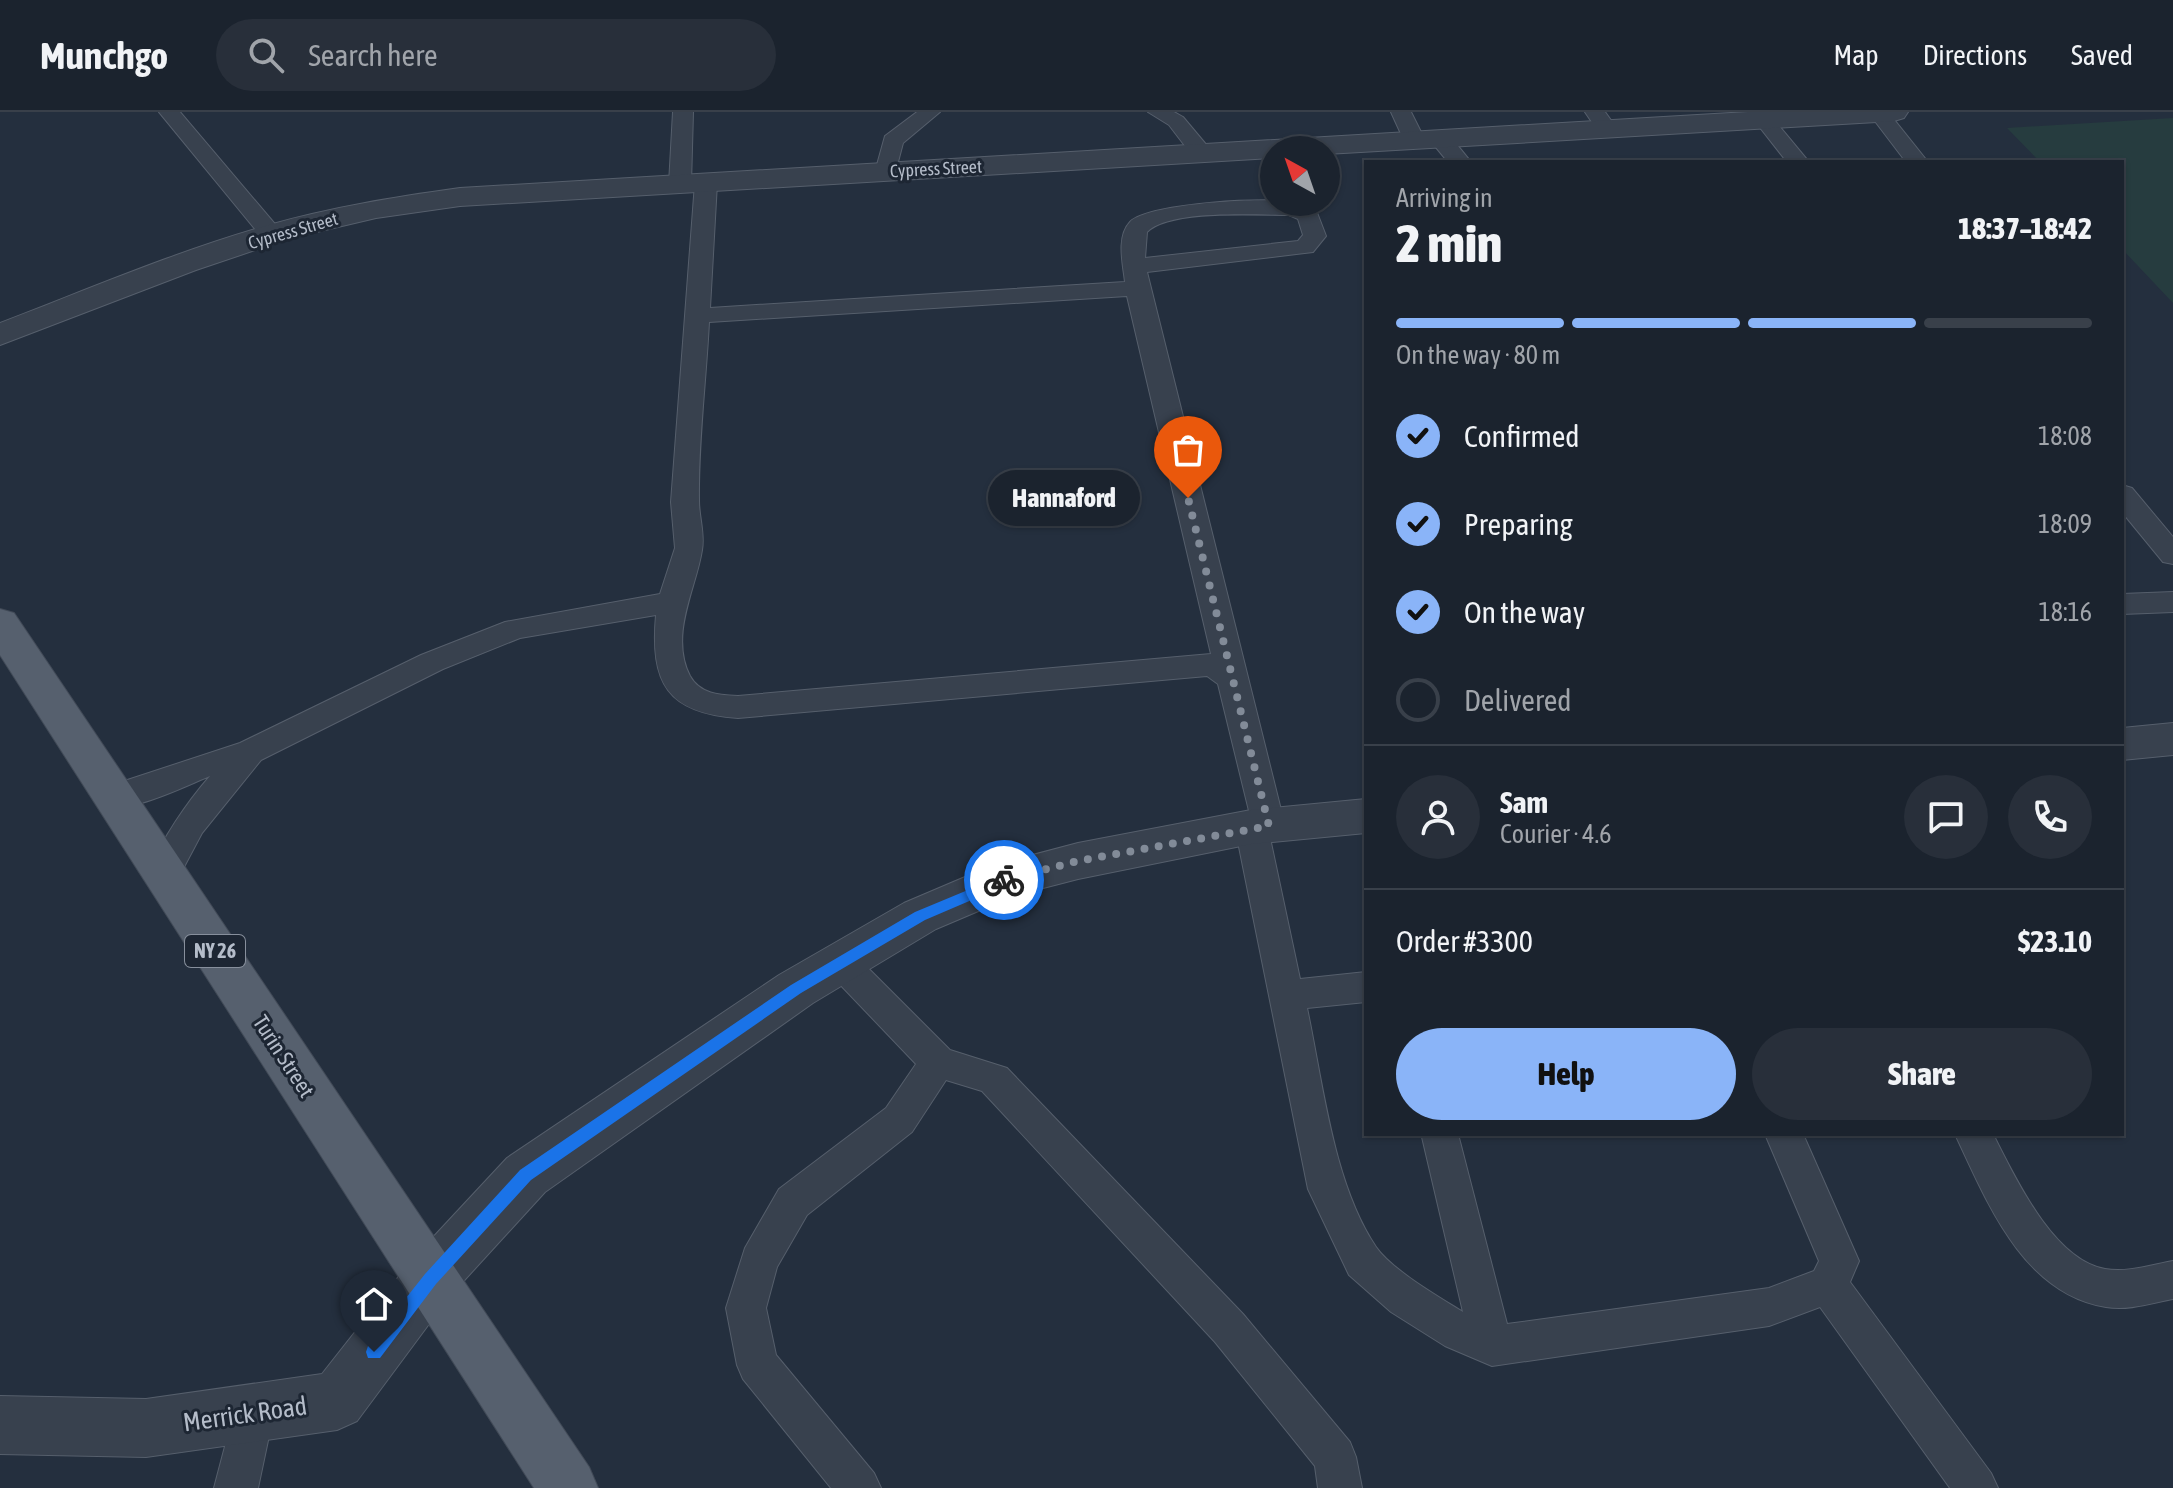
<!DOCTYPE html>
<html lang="en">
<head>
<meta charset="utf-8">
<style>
  :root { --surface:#1b232e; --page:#282f3a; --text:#f1f3f6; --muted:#a0a4aa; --line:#39404a; --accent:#8ab4f8 }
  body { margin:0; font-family:"Asap Condensed",sans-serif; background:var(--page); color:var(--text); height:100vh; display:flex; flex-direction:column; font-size:30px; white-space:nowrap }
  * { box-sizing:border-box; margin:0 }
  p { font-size:26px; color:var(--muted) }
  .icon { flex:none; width:44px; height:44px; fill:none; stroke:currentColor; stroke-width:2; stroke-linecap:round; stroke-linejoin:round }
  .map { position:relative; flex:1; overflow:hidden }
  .drawer { position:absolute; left:1364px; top:48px; width:760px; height:976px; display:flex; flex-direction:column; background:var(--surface); border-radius:0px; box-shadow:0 2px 6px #0004,0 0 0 2px var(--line) }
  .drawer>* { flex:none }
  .needle { width:52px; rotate:320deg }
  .controls { position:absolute; left:1260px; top:24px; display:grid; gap:16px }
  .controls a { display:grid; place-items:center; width:80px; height:80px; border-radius:50%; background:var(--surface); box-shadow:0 2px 6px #0004,0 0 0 2px var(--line); font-size:40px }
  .pin { position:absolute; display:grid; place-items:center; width:68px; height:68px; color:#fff; margin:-82px -34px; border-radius:50% 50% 50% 0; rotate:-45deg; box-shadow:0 0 8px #0007 }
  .pin .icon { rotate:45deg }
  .courier { position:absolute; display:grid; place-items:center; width:80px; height:80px; margin:-40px; border:6px solid #1a73e8; border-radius:50%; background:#fff; color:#222; box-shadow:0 2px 10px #0007 }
  .bubble { position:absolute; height:56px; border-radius:28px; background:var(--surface); box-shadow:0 2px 6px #0004,0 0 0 2px var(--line); font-size:26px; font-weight:800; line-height:56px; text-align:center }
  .headline em { font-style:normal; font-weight:800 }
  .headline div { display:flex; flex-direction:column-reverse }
  .headline { display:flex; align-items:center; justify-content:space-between; height:136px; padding:0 32px }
  h1 { font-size:52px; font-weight:800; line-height:60px }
  .bar { display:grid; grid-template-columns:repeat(4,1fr); gap:12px 8px; align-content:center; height:96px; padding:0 32px }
  .bar i { height:10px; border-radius:6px; background:var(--line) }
  .bar .on { background:var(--accent) }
  .bar p { grid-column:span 4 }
  .line { display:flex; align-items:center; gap:20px; padding:0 32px; border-top:2px solid var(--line) }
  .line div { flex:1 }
  .round { display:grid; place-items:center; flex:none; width:84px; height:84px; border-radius:42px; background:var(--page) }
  ol { padding:0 32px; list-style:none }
  li { display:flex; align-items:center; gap:24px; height:88px }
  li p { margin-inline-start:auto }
  li .icon { padding:8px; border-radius:50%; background:var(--accent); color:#111; stroke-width:4 }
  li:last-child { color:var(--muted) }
  li i { width:44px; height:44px; border:4px solid var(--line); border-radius:50% }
  .primary-button { display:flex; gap:16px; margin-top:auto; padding:16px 32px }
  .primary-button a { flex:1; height:92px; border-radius:48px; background:var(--accent); color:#111; font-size:32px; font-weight:800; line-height:92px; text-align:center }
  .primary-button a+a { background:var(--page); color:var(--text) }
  header { display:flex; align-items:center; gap:48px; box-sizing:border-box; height:112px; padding:0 40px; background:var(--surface); border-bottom:2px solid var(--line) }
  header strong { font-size:38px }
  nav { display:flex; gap:44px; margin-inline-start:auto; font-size:28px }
  .search { width:560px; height:72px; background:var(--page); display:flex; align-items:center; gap:20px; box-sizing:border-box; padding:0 28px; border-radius:44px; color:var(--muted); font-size:30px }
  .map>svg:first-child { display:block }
  .green { fill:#263c3f }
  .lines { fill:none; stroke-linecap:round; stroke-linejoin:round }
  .service-casing { stroke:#565f6c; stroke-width:2 }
  .minor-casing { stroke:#565f6c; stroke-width:2 }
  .tertiary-casing { stroke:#565f6c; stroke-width:2 }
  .primary-casing { stroke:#414a57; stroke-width:2 }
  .service { fill:#38414e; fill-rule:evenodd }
  .minor { fill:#38414e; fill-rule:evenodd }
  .tertiary { fill:#38414e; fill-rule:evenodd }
  .primary { fill:#56606e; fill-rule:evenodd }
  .route { fill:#1a73e8 }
  .done { stroke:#828b98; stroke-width:8; stroke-dasharray:0 14.4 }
  .labels { text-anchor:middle; stroke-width:6; stroke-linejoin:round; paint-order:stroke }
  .far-street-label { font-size:18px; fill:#b4bcc9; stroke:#1d2633 }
  .shield { fill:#1d2633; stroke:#878f9c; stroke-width:2 }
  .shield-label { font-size:20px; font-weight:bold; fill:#b4bcc9 }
  .street-label { font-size:22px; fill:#b4bcc9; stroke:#1d2633 }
  .near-street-label { font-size:26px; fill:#b4bcc9; stroke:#1d2633 }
</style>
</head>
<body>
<header>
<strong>Munchgo</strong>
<div class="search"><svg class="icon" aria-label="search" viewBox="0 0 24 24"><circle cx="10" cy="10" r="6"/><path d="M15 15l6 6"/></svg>Search here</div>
<nav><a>Map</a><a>Directions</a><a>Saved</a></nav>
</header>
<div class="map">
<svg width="2173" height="1376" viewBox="0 0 2173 1376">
  <rect width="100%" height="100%" fill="#242f3e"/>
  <!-- green -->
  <path class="green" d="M2173 6V191L2122 137V50H2040L2007 16Z"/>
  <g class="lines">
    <defs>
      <path id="service" d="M159 0H180L280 118 283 123 280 128H264Z
        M673 0H693L691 72 680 79 669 72Z
        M917 0H940L903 31 894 65H878L875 60 885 24Z
        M1148 0H1174L1183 5 1214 42 1211 47H1195L1169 13Z
        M1391 0H1411L1426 30 1423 35H1407Z
        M1585 0H1605L1618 18 1607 24 1600 22Z
        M1868 0H1888L1928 50H1906Z
        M1764 2 1771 4 1809 50H1787L1754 8Z
        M1441 22 1449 23 1471 50H1448L1430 28Z
        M706 64 717 71 710 196 1125 170C1123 152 1116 125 1130 110 1148 91 1274 84 1299 91 1305 92 1311 96 1316 98L1326 124 1313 140 1147 160 1285 714 1280 723 1270 726 1300 867 1366 860V890L1307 896C1323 971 1333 1071 1376 1135 1392 1158 1439 1185 1463 1200L1422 1025 1424 1022H1458L1507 1212 1769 1176 1814 1159 1819 1149 1765 1022H1803L1859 1149 1850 1170 1991 1361 1998 1376H1950L1820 1195 1769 1214 1492 1254 1445 1234 1391 1200 1349 1163 1308 1077 1235 715 1240 706 1250 703 1218 572 1207 564 738 606C667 601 650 571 656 503L520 526 443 557 261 648 202 721 176 770 164 774 152 770 147 761C164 725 184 694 210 664 183 675 130 702 103 694L98 685 103 676 240 631 421 543 505 510 660 482 675 436 671 390 695 71ZM1289 103 1298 107 1303 123 1298 129 1145 146 1147 120C1170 97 1256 103 1289 103ZM1127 184 1211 542 738 584C719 583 700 582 690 564 669 523 696 477 702 438 705 422 699 405 699 389 698 330 706 270 709 210Z
        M2122 373 2132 376 2173 425V452L2163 450 2122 400Z
        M2173 480V500L2122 502V482Z
        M841 837 853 841 950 938 1007 956 1243 1202 1350 1330 1356 1345 1362 1376H1318L1315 1354 1215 1230 982 979 946 968 912 1020 807 1103 777 1155 766 1196 776 1243 874 1361 881 1376H831L743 1267 737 1253 726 1196 745 1136 779 1077 886 996 916 952 829 861 824 851 829 841Z
        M1955 1022H1993C2015 1065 2053 1148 2105 1157 2127 1161 2151 1153 2173 1149V1187C2152 1191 2128 1199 2106 1195 2023 1182 1987 1090 1955 1022Z
        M253 1279 268 1285 274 1300 258 1376H214L238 1285Z"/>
      <path id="minor" d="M1748 0H1908L1904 6 1894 9 1326 42V38H1274V46L460 94 376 106 291 126 196 158 0 233V211C89 177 177 139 269 113 332 95 395 85 460 76Z
        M430 1141 449 1149 457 1167 449 1185 357 1309 337 1318 146 1345 0 1342V1284L146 1287 322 1262 411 1149Z"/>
      <path id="tertiary" d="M2173 611V643L2122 648V616Z
        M1366 687V721L1251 732 1078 767 1016 783 936 817 813 891 545 1080 449 1185 430 1193 411 1185 403 1167 411 1149 507 1046 779 863 904 791 991 754 1078 731 1251 698Z"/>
      <path id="primary" d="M0 497 14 501 589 1355 598 1376H534L0 543Z"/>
    </defs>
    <!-- service casing -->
    <use href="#service" class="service-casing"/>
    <!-- minor casing -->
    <use href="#minor" class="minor-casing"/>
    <!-- tertiary casing -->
    <use href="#tertiary" class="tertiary-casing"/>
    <!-- primary casing -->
    <use href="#primary" class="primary-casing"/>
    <!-- service -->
    <use href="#service" class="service"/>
    <!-- minor -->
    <use href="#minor" class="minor"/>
    <!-- tertiary -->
    <use href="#tertiary" class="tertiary"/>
    <!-- primary -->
    <use href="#primary" class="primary"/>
  </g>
  <!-- route -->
  <path class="route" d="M1004 763 1009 764V772L925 808 801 881 531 1068 436 1172 380 1246H368L366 1240 368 1234 425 1162 520 1058 791 873 915 800Z"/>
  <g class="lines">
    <!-- done -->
    <path class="done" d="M1004 768 1078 749 1269 714 1188 386"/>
  </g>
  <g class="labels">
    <!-- far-street labels -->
    <g class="far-street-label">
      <text transform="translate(936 57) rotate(-3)" y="6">Cypress Street</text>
      <text transform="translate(293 119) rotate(-16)" y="6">Cypress Street</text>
    </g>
    <!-- shield labels -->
    <rect class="shield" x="185" y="823" width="60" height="32" rx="6"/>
    <g class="shield-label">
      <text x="215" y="846">NY 26</text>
    </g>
    <!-- street labels -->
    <g class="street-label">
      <text transform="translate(284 944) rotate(57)" y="8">Turin Street</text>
    </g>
    <!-- near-street labels -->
    <g class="near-street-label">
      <text transform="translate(245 1302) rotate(-8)" y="9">Merrick Road</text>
    </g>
  </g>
</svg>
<div class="controls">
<a><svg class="needle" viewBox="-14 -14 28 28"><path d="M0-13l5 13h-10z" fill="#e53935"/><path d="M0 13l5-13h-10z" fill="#a0a4aa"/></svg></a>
</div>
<div class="pin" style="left:1188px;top:386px;background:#ea580c"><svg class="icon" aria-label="bag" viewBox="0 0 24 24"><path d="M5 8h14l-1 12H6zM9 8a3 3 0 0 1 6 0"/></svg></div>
<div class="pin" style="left:374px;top:1240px;background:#1f2937"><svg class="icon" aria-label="home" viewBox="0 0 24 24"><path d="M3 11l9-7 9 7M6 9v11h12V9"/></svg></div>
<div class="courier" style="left:1004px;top:768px"><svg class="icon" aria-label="bike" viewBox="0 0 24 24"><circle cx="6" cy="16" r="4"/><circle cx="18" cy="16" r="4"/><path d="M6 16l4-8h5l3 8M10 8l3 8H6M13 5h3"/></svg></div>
<div class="bubble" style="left:988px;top:358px;width:152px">Hannaford</div>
<section class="drawer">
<div class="headline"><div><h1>2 min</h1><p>Arriving in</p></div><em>18:37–18:42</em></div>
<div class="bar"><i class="on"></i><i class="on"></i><i class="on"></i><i></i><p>On the way · 80 m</p></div>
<ol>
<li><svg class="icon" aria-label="check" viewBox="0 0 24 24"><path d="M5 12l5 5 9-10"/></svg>Confirmed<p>18:08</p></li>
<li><svg class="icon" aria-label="check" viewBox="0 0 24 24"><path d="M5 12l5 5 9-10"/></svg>Preparing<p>18:09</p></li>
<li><svg class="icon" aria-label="check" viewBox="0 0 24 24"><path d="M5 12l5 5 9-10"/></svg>On the way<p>18:16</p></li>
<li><i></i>Delivered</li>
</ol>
<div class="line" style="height:144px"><a class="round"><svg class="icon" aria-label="person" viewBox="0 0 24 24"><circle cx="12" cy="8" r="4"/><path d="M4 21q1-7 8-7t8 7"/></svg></a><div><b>Sam</b><p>Courier · 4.6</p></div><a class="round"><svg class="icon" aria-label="chat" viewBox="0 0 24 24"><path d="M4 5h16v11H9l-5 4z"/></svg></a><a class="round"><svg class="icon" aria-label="phone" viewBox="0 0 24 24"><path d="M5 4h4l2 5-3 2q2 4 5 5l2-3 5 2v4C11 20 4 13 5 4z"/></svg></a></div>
<div class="line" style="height:104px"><div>Order #3300</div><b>$23.10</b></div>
<div class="primary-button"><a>Help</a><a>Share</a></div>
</section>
</div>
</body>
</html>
